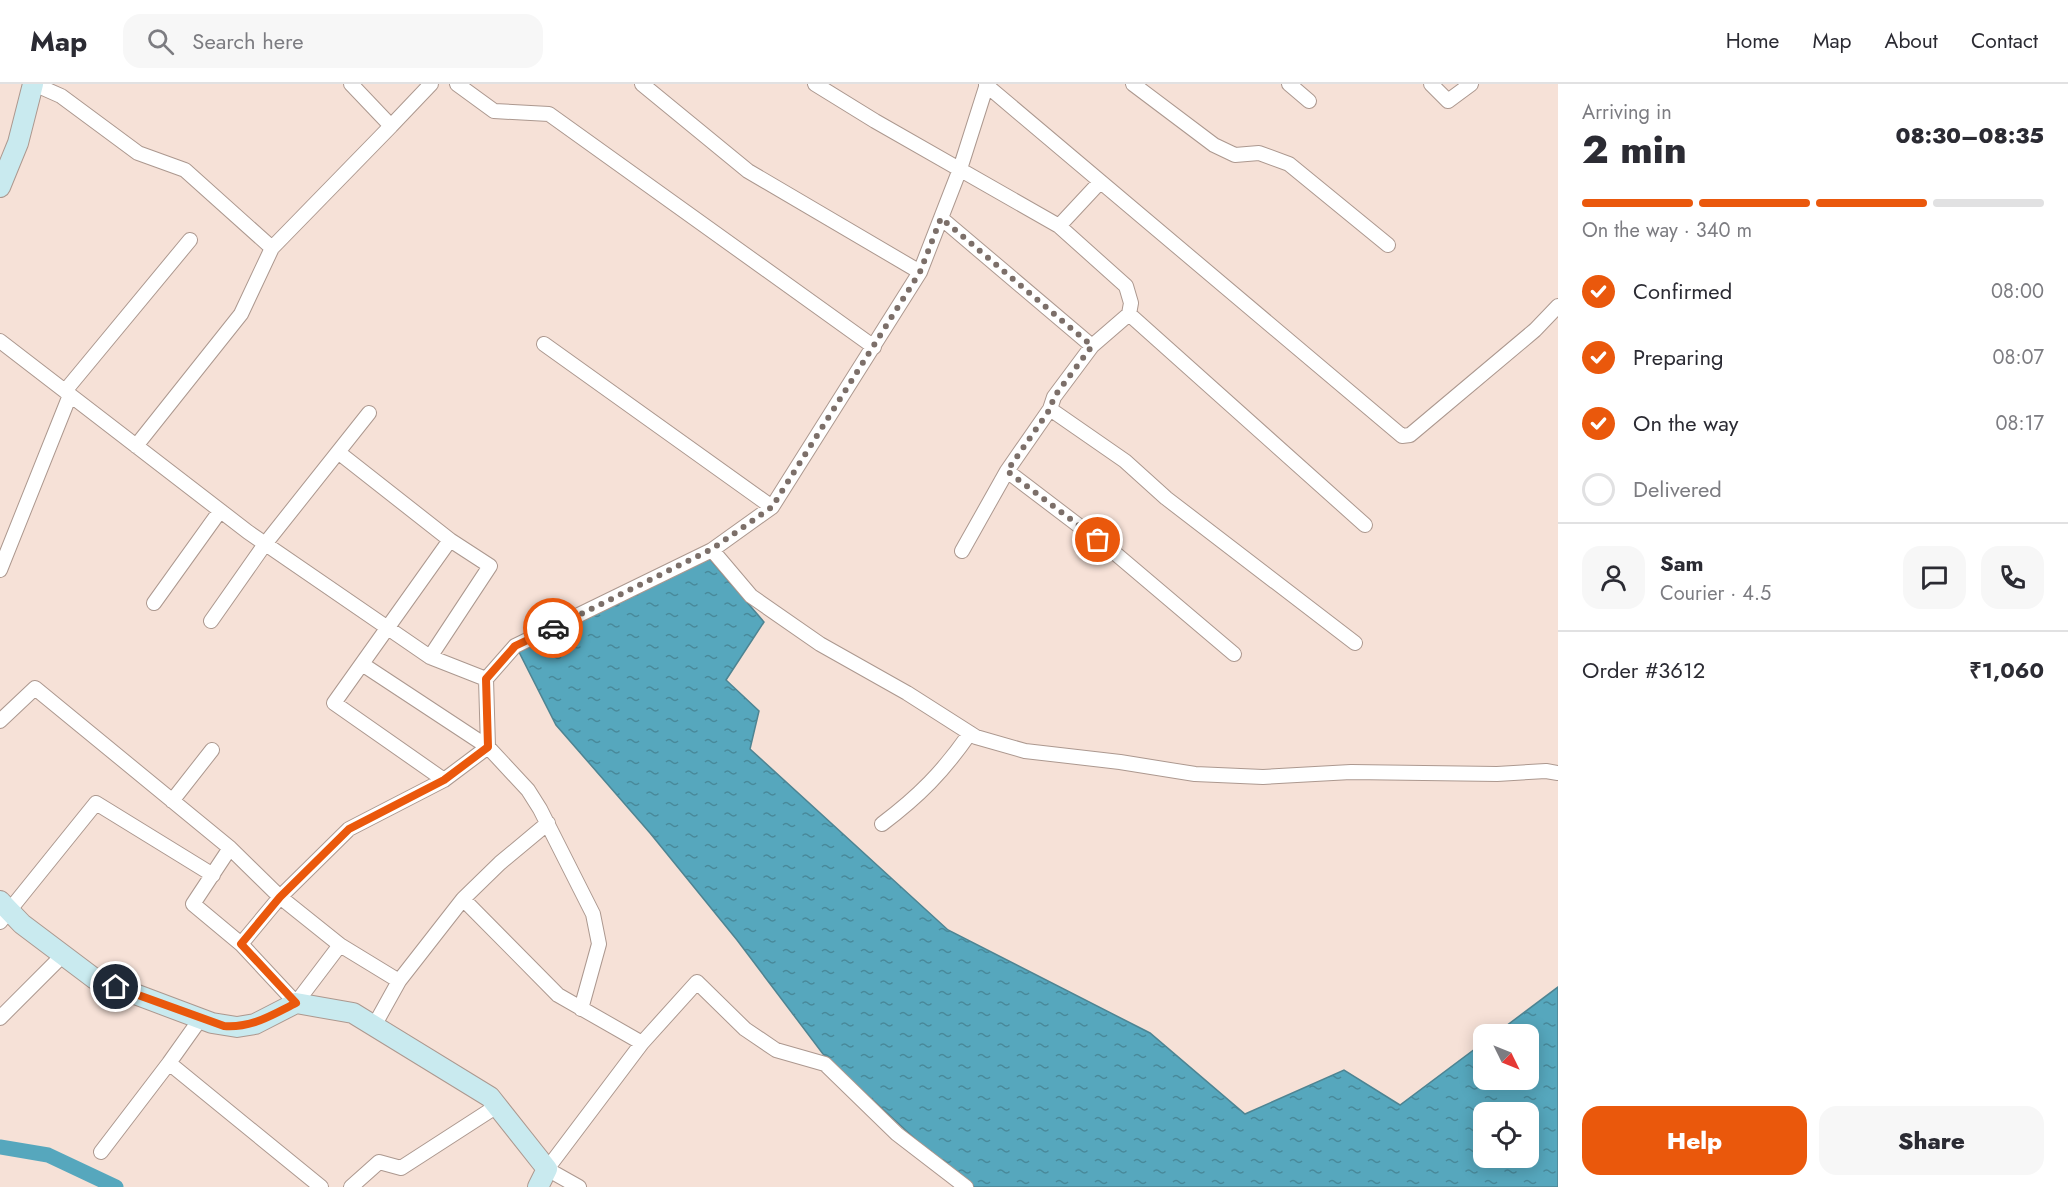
<!DOCTYPE html>
<html lang="en">
<head>
<meta charset="utf-8">
<style>
  :root { --surface:#fff; --page:#f7f7f7; --text:#2b2b33; --muted:#7c7c81; --line:#e1e1e2; --accent:#ea580c }
  body { margin:0; font-family:Jost,sans-serif; background:var(--page); color:var(--text); height:100vh; display:flex; flex-direction:column; font-size:22px; white-space:nowrap }
  * { box-sizing:border-box; margin:0 }
  p { font-size:20px; color:var(--muted) }
  .icon { flex:none; width:33px; height:33px; fill:none; stroke:currentColor; stroke-width:2; stroke-linecap:round; stroke-linejoin:round }
  .map { position:relative; flex:1; overflow:hidden }
  .panel { display:flex; flex-direction:column; background:var(--surface); width:510px }
  .panel>* { flex:none }
  .needle { width:39px; rotate:133deg }
  .buttons { position:absolute; left:1473px; top:940px; display:grid; gap:12px }
  .buttons a { display:grid; place-items:center; width:66px; height:66px; border-radius:12px; background:var(--surface); box-shadow:0 3px 15px #0003; font-size:30px }
  .pin { position:absolute; display:grid; place-items:center; width:51px; height:51px; color:#fff; margin:-26px; border:3px solid #fff; border-radius:50%; box-shadow:0 2px 6px #0007 }
  .courier { position:absolute; display:grid; place-items:center; width:60px; height:60px; margin:-30px; border:4px solid #ea580c; border-radius:50%; background:#fff; color:#222; box-shadow:0 2px 8px #0007 }
  .summary em { font-style:normal; font-weight:800 }
  .summary div { display:flex; flex-direction:column-reverse }
  .summary { display:flex; align-items:center; justify-content:space-between; height:102px; padding:0 24px }
  h1 { font-size:39px; font-weight:800; line-height:45px }
  .bar { display:grid; grid-template-columns:repeat(4,1fr); gap:9px 6px; align-content:center; height:72px; padding:0 24px }
  .bar i { height:8px; border-radius:4px; background:var(--line) }
  .bar .active { background:var(--accent) }
  .bar p { grid-column:span 4 }
  .line { display:flex; align-items:center; gap:15px; padding:0 24px; border-top:2px solid var(--line) }
  .line div { flex:1 }
  .round { display:grid; place-items:center; flex:none; width:63px; height:63px; border-radius:18px; background:var(--page) }
  ol { padding:0 24px; list-style:none }
  li { display:flex; align-items:center; gap:18px; height:66px }
  li p { margin-inline-start:auto }
  li .icon { padding:6px; border-radius:50%; background:var(--accent); color:#fff; stroke-width:4 }
  li:last-child { color:var(--muted) }
  li i { width:33px; height:33px; border:3px solid var(--line); border-radius:50% }
  .button { display:flex; gap:12px; margin-top:auto; padding:12px 24px }
  .button a { flex:1; height:69px; border-radius:18px; background:var(--accent); color:#fff; font-size:24px; font-weight:800; line-height:69px; text-align:center }
  .button a+a { background:var(--page); color:var(--text) }
  header { display:flex; align-items:center; gap:36px; box-sizing:border-box; height:84px; padding:0 30px; background:var(--surface); border-bottom:2px solid var(--line) }
  header strong { font-size:28px }
  nav { display:flex; gap:33px; margin-inline-start:auto; font-size:21px }
  .search { width:420px; height:54px; background:var(--page); display:flex; align-items:center; gap:15px; box-sizing:border-box; padding:0 21px; border-radius:18px; color:var(--muted); font-size:22px }
  main { display:flex; flex:1; min-height:0 }
  .map>svg:first-child { display:block }
  .water { fill:url(#water-ripples); stroke:#4e8492; stroke-width:1.5; fill-rule:evenodd }
  .lines { fill:none; stroke-linecap:round; stroke-linejoin:round }
  .canal { stroke:#56a7bd; stroke-width:15 }
  .minor-casing { stroke:#ac988f; stroke-width:16 }
  .secondary-casing { stroke:#ac988f; stroke-width:22 }
  .minor { stroke:#fff; stroke-width:14 }
  .secondary { stroke:#c9eaef; stroke-width:20 }
  .done { stroke:#7c6f69; stroke-width:6; stroke-dasharray:0 10.8 }
  .route { stroke:#ea580c; stroke-width:8 }
</style>
</head>
<body>
<header>
<strong>Map</strong>
<div class="search"><svg class="icon" aria-label="search" viewBox="0 0 24 24"><circle cx="10" cy="10" r="6"/><path d="M15 15l6 6"/></svg>Search here</div>
<nav><a>Home</a><a>Map</a><a>About</a><a>Contact</a></nav>
</header>
<main>
<div class="map">
<svg width="1558" height="1103" viewBox="0 0 1558 1103">
  <defs>
    <pattern id="water-ripples" width="26" height="14" patternUnits="userSpaceOnUse" patternTransform="scale(1.5)"><rect width="26" height="14" fill="#56a7bd"/><path d="M2 4q2-2 4 0t4 0M15 11q2-2 4 0t4 0" fill="none" stroke="#48899a"/></pattern>
  </defs>
  <rect width="100%" height="100%" fill="#f6e1d7"/>
  <!-- water -->
  <path class="water" d="M708 473 764 538 726 596 759 627 750 665 948 846 1150 949 1245 1030 1344 986 1400 1021 1483 959 1484 996H1528V951H1494L1558 903V1103H968L964 1100 823 970 737 856 650 749 556 641 519 568ZM1484 1029H1528V1074H1484Z"/>
  <g class="lines">
    <!-- canal -->
    <path class="canal" d="M0 1063 48 1071 116 1103"/>
    <defs>
      <path id="minor" d="M34 0 61 12 138 69 185 86 272 164
        M457 0 494 27 549 30 874 263
        M642 0 748 87 920 188
        M815 0 875 37 1059 142 1126 202 1131 219 1129 230 1092 262 1054 313 1050 325 1007 387 962 467
        M1133 0 1214 61 1235 71 1259 69 1289 80 1388 161
        M1289 0 1309 17
        M1431 0 1448 17 1471 0
        M986 1 1402 352 1410 351 1535 246 1558 222
        M391 42 431 0
        M941 134 1092 262
        M1059 142 1100 98
        M1129 230 1365 441
        M0 257 248 448 430 573 486 595 515 562 712 466 772 423 920 188 960 85 987 0
        M544 260 772 423
        M65 307 190 156
        M1050 325 1125 377 1166 414 1355 559
        M136 362 241 230 272 164 391 42 351 0
        M338 368 450 456
        M1007 387 1116 470 1234 570
        M712 466 751 512 820 560 907 609 976 653 1025 667 1120 678 1195 690 1263 693 1351 688 1497 690 1546 687 1558 689
        M0 486 70 311
        M154 519 220 427
        M211 537 265 460 369 329
        M430 573 490 482 450 456 334 619 444 696
        M362 580 488 663 528 706 540 725 593 830 599 860 581 925
        M0 637 35 604 230 764 280 813 340 861 296 919 241 860 280 813 349 745 444 696 488 663 486 595
        M172 717 212 666
        M882 740C919 712 943 688 970 649
        M230 764 193 820 241 860
        M463 815 500 779 548 739
        M0 838 96 719 213 791
        M340 861 399 897
        M0 934 63 871
        M374 942 399 897 463 815 558 911 642 959 547 1085 579 1103
        M642 959 697 898 745 945 776 966 825 980 897 1050 966 1103
        M169 979 321 1103
        M101 1068 169 979 201 934
        M351 1103 379 1078 401 1084 497 1022"/>
      <path id="secondary" d="M0 103 18 59 33 0
        M0 817 22 840 95 895 212 939 237 943 255 940 296 919 353 929 490 1013 547 1085 538 1103"/>
    </defs>
    <!-- minor casing -->
    <use href="#minor" class="minor-casing"/>
    <!-- secondary casing -->
    <use href="#secondary" class="secondary-casing"/>
    <!-- minor -->
    <use href="#minor" class="minor"/>
    <!-- secondary -->
    <use href="#secondary" class="secondary"/>
  </g>
  <g class="lines">
    <!-- done -->
    <path class="done" d="M553 544 712 465 772 423 920 188 941 134 1092 262 1054 313 1050 325 1007 387 1098 456"/>
    <!-- route -->
    <path class="route" d="M116 903 224 942C252 944 272 931 296 919L241 860 280 813 349 745 444 696 488 663 486 595 515 562 553 544"/>
  </g>
</svg>
<div class="buttons">
<a><svg class="needle" viewBox="-14 -14 28 28"><path d="M0-13l5 13h-10z" fill="#e53935"/><path d="M0 13l5-13h-10z" fill="#7c7c81"/></svg></a>
<a><svg class="icon" aria-label="locate" viewBox="0 0 24 24"><circle cx="12" cy="12" r="6"/><path d="M12 2v4M12 18v4M2 12h4M18 12h4"/></svg></a>
</div>
<div class="pin" style="left:1098px;top:456px;background:#ea580c"><svg class="icon" aria-label="bag" viewBox="0 0 24 24"><path d="M5 8h14l-1 12H6zM9 8a3 3 0 0 1 6 0"/></svg></div>
<div class="pin" style="left:116px;top:903px;background:#1f2937"><svg class="icon" aria-label="home" viewBox="0 0 24 24"><path d="M3 11l9-7 9 7M6 9v11h12V9"/></svg></div>
<div class="courier" style="left:553px;top:544px"><svg class="icon" aria-label="car" viewBox="0 0 24 24"><path d="M5 17H2v-5l4-1 3-4h7l3 4 3 1v5h-3M9 17h6M6 11h13"/><circle cx="7" cy="17" r="2"/><circle cx="17" cy="17" r="2"/></svg></div>
</div>
<section class="panel">
<div class="summary"><div><h1>2 min</h1><p>Arriving in</p></div><em>08:30–08:35</em></div>
<div class="bar"><i class="active"></i><i class="active"></i><i class="active"></i><i></i><p>On the way · 340 m</p></div>
<ol>
<li><svg class="icon" aria-label="check" viewBox="0 0 24 24"><path d="M5 12l5 5 9-10"/></svg>Confirmed<p>08:00</p></li>
<li><svg class="icon" aria-label="check" viewBox="0 0 24 24"><path d="M5 12l5 5 9-10"/></svg>Preparing<p>08:07</p></li>
<li><svg class="icon" aria-label="check" viewBox="0 0 24 24"><path d="M5 12l5 5 9-10"/></svg>On the way<p>08:17</p></li>
<li><i></i>Delivered</li>
</ol>
<div class="line" style="height:108px"><a class="round"><svg class="icon" aria-label="person" viewBox="0 0 24 24"><circle cx="12" cy="8" r="4"/><path d="M4 21q1-7 8-7t8 7"/></svg></a><div><b>Sam</b><p>Courier · 4.5</p></div><a class="round"><svg class="icon" aria-label="chat" viewBox="0 0 24 24"><path d="M4 5h16v11H9l-5 4z"/></svg></a><a class="round"><svg class="icon" aria-label="phone" viewBox="0 0 24 24"><path d="M5 4h4l2 5-3 2q2 4 5 5l2-3 5 2v4C11 20 4 13 5 4z"/></svg></a></div>
<div class="line" style="height:78px"><div>Order #3612</div><b>₹1,060</b></div>
<div class="button"><a>Help</a><a>Share</a></div>
</section>
</main>
</body>
</html>
